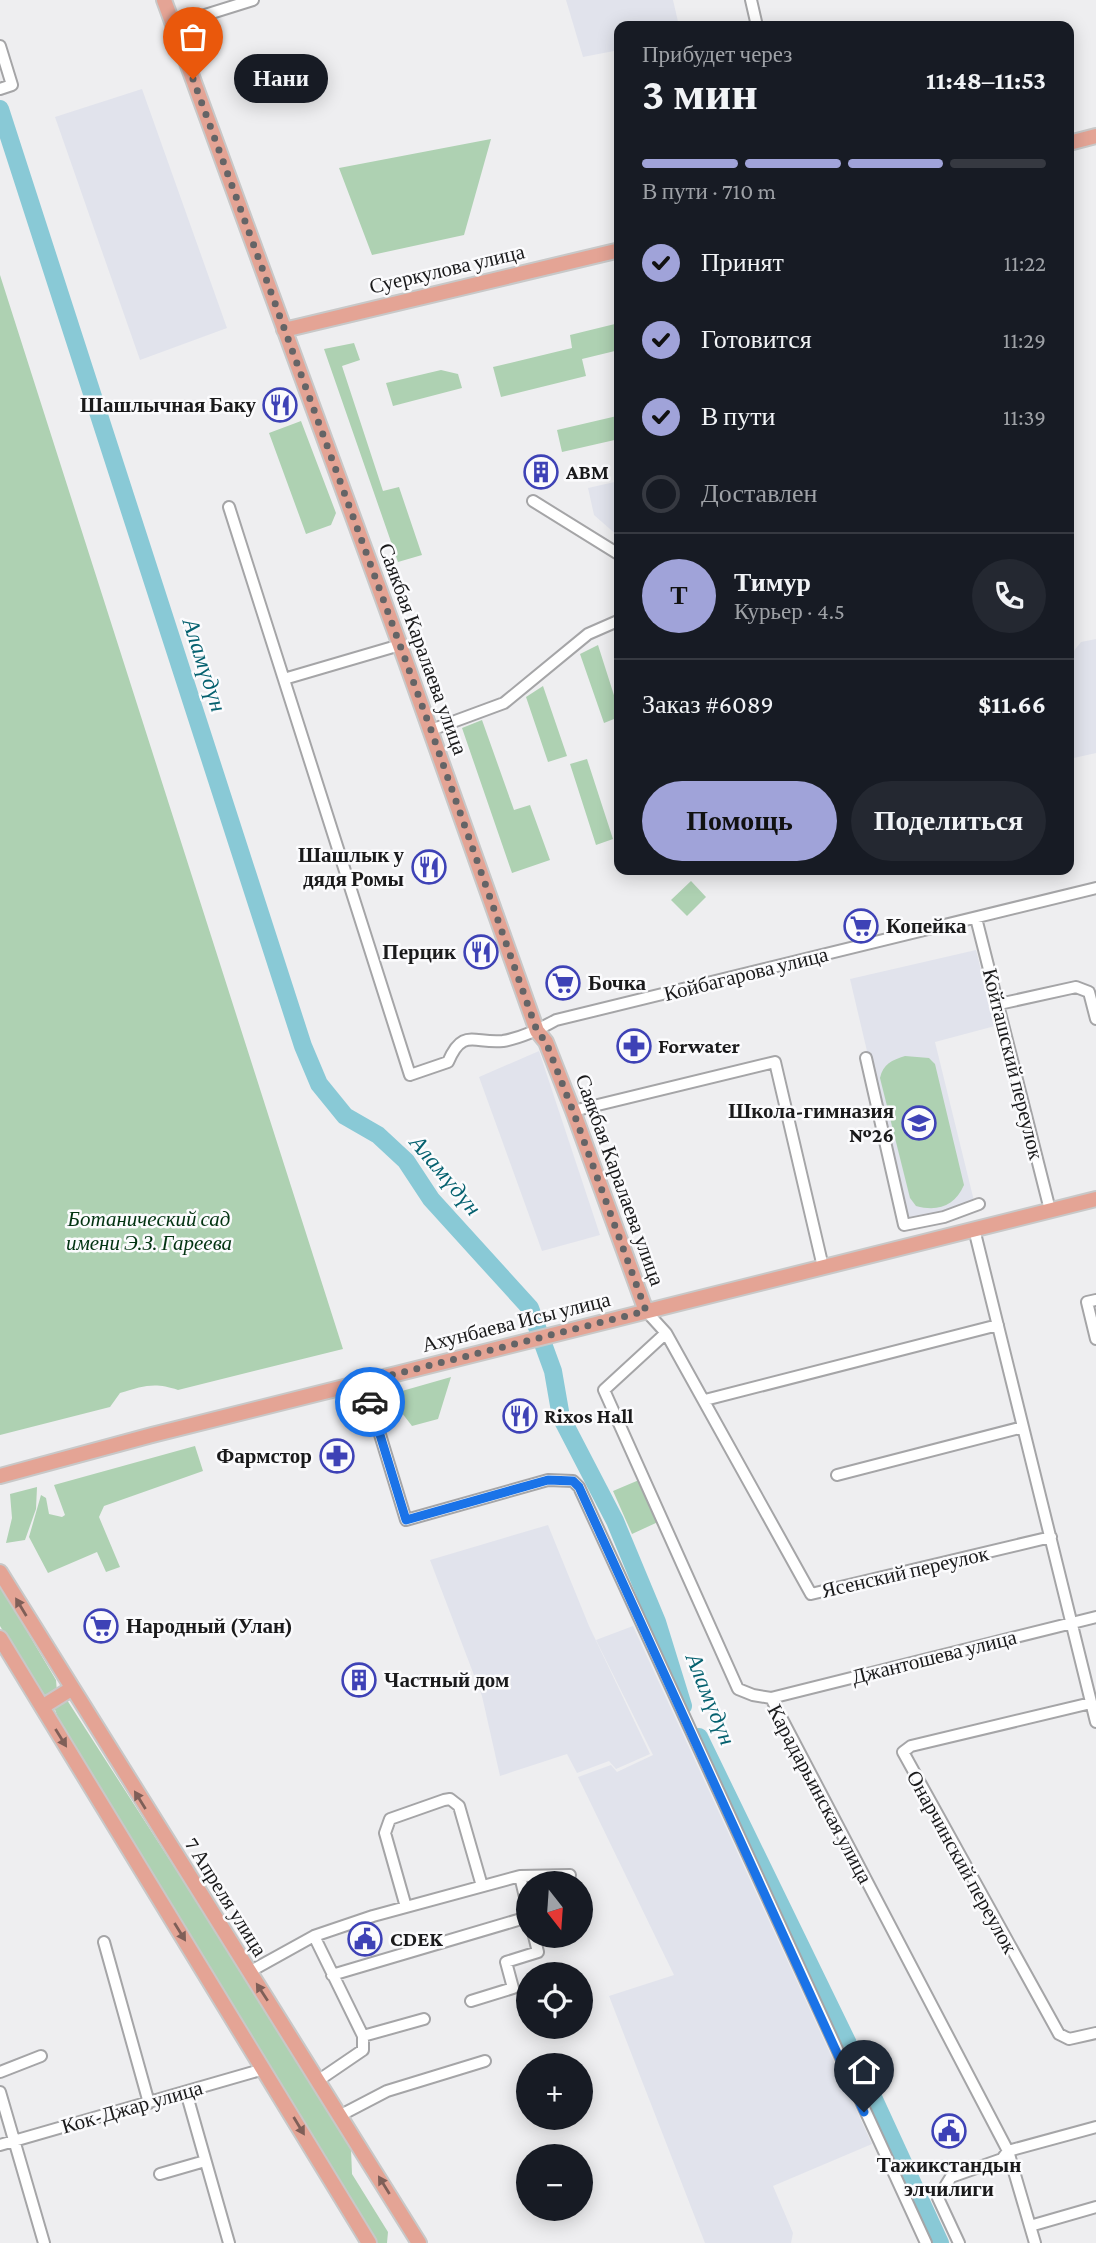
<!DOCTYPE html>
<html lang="ru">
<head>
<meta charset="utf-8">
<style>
  :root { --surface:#171b24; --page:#242831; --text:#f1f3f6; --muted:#9ea1a6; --line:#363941; --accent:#a0a3d9 }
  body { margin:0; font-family:"Crimson Pro",serif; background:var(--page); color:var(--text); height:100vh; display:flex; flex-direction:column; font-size:26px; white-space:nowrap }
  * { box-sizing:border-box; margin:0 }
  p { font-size:23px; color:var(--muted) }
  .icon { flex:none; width:38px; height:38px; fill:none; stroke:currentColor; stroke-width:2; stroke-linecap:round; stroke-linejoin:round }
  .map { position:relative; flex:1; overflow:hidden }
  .sheet { position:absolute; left:614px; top:21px; width:460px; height:854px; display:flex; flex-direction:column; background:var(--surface); border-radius:14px; box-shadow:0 4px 18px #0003 }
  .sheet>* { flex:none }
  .needle { width:46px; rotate:163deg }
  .tools { position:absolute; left:516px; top:1871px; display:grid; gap:14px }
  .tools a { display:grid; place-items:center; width:77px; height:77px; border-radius:50%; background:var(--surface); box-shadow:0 4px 18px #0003; font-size:35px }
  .pin { position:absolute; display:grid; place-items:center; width:60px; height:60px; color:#fff; margin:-72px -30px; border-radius:50% 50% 50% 0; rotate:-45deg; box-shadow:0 0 7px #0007 }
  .pin .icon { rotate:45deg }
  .courier { position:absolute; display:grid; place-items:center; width:70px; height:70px; margin:-35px; border:5px solid #1a73e8; border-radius:50%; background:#fff; color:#222; box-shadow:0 2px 9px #0007 }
  .bubble { position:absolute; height:49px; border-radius:24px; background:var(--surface); box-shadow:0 4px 18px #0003; font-size:23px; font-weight:700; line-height:49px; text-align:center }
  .head em { font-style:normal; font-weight:700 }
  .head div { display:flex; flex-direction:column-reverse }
  .head { display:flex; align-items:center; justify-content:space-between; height:119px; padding:0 28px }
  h1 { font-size:46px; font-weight:700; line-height:52px }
  .bar { display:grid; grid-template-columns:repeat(4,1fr); gap:10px 7px; align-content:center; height:84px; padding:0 28px }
  .bar i { height:9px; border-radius:5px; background:var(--line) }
  .bar .current { background:var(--accent) }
  .bar p { grid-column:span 4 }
  .line { display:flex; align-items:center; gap:18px; padding:0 28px; border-top:2px solid var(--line) }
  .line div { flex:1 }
  .round { display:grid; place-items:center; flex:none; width:74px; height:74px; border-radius:37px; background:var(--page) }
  ol { padding:0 28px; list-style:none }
  li { display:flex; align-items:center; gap:21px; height:77px }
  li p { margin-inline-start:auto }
  li .icon { padding:7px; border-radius:50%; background:var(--accent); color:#111; stroke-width:4 }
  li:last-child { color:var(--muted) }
  li i { width:38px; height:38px; border:4px solid var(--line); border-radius:50% }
  .cta { display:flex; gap:14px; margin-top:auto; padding:14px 28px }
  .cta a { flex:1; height:80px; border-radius:42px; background:var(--accent); color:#111; font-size:28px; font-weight:700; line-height:80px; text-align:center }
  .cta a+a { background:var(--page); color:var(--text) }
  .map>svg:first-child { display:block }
  .built { fill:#e1e3ec }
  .green { fill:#aed1b2 }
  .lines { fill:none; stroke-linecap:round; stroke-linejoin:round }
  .river { stroke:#89c9d6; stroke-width:18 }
  .minor-casing { stroke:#a5a5a7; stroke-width:14 }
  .major-casing { stroke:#c8c8c8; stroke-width:18 }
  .minor { stroke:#fff; stroke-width:10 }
  .major { stroke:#e4a495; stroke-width:14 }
  .oneway { fill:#7f5f58 }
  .done { stroke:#646466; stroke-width:7; stroke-dasharray:0 12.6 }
  .route { stroke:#1a73e8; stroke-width:9 }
  .labels { text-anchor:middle; stroke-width:5; stroke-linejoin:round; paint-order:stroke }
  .street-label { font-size:21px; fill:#1a1a1b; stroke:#fbfbfd }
  .poi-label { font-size:21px; font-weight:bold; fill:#1a1a1b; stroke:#fbfbfd; text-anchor:start }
  .park-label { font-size:21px; font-style:italic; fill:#023311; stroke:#fbfbfd }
  .water-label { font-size:23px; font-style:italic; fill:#05616f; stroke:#fbfbfd }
</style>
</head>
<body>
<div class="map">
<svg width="1096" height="2243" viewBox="0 0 1096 2243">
  <rect width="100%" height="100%" fill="#eeeef0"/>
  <!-- built -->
  <path class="built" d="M566 0H673L679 26H620L619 50 583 57Z
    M142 89 227 328 140 360 55 117Z
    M619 481H620L619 537 594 515 588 488Z
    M1096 639V753L1069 759V657L1081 642Z
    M976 950 995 1026 935 1042 975 1205 907 1221 850 979Z
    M539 1051 600 1235 542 1251 479 1077Z
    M548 1525 589 1626 650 1754 616 1769 609 1761 577 1773 567 1754 500 1776 482 1696 430 1560Z
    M633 1626 872 2144 773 2186 793 2233 791 2243H705L609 1996 674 1975 578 1777 611 1765 617 1772 653 1755 596 1640Z"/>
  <!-- green -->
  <path class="green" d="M293 55 297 67 277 73 274 61Z
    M491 139 464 235 372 255 339 168Z
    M0 275 343 1349 178 1390C154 1382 144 1386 120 1393L110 1407 0 1435Z
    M619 323V350L582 359 586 376 501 397 493 367 572 348 570 335Z
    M354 343 360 360 342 366 383 491 399 487 422 555 398 562 324 349Z
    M441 370 458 374 462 388 393 406 386 383Z
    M616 394H619V439L562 452 557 430 617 416Z
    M301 421 336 513 331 525 306 534 269 433Z
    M598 645 619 711V717L604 723 580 654Z
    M543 686 567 756 548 762 526 697Z
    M482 720 514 810 530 805 550 860 512 873 462 728Z
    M587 759 613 839 596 845 570 764Z
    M691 881 706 897 687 916 671 900Z
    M905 1056 929 1058 935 1064 964 1185C955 1206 938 1212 916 1206L910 1198 880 1078C883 1064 892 1060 905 1056Z
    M451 1377 438 1419 412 1426 388 1395Z
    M195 1446 203 1471 104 1506 99 1517 120 1567 106 1572 97 1552 48 1573 29 1537 41 1495 46 1498 49 1514 62 1517 65 1515 54 1485Z
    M639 1480 658 1522 632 1534 613 1491Z
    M37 1487 36 1509 25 1540 6 1543 12 1518 10 1494Z
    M0 1586 56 1680 57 1692 44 1695 39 1690 0 1626Z
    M67 1700 302 2066 351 2149 352 2174 388 2232 387 2243H377L58 1718 54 1707Z"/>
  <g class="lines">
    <!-- river -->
    <path class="river" d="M0 109 303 1046 319 1084 345 1116 378 1135 406 1161 431 1199 530 1308 553 1371 561 1417 615 1521 657 1622 683 1706
      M699 1737 855 2058 940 2243"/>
    <defs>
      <path id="minor" d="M751 0 757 26
        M173 25 253 0
        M0 46 12 85 0 89
        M533 501 620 555
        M229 507 410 1075 448 1062C463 1027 474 1044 503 1041 522 1038 540 1029 556 1020L1096 888
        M284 679 400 645
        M431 730 504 703 588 634 620 620
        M976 918 1050 1210
        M999 1004 1076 987 1089 992 1096 1019
        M866 1058 904 1225 944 1217 979 1204
        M573 1111 775 1062 823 1267
        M974 1229 1096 1722
        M1096 1300 1087 1302 1096 1339
        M646 1311 666 1333 604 1390 738 1689 753 1695 771 1698 1008 2151 1035 2243
        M666 1333 811 1594 1051 1537
        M364 1382 406 1520 548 1480 573 1481 579 1487 926 2243
        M705 1400 998 1325
        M837 1475 1023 1427
        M771 1698 1096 1617
        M1091 1703 911 1746 903 1752 1059 2034 1069 2039 1096 2033
        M520 1876 528 1910
        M406 1907 385 1833 390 1819 444 1800 450 1799 459 1806 482 1886
        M314 1936 363 2036V2050L319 2080
        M104 1942 149 2103
        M249 1972 314 1936 373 1916 520 1876 570 1875
        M332 1975 528 1917
        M471 2001 513 1988 506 1962 538 1952 534 1936
        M363 2036 424 2019
        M0 2072 41 2056
        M0 2092 44 2243
        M186 2092 229 2243
        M341 2115 387 2091 485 2061
        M0 2145 264 2069
        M160 2174 205 2161
        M1030 2226 1096 2207
        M959 2243 938 2198 951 2177 1002 2159 1008 2151 1096 2127"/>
      <path id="major" d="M164 0 406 662 537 1031 546 1042 573 1111 646 1311
        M1069 143 1096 136
        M284 330 620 250
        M0 1476 152 1435 1096 1199
        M0 1572 419 2243
        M0 1638 369 2243
        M42 1707 71 1689"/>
    </defs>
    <!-- minor casing -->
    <use href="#minor" class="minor-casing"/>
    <!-- major casing -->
    <use href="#major" class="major-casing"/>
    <!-- minor -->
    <use href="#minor" class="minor"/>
    <!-- major -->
    <use href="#major" class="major"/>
  </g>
  <!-- one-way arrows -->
  <defs><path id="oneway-solid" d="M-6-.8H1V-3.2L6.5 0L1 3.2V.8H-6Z" transform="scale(1.75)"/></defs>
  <g class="oneway">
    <use href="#oneway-solid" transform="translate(21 1607) rotate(-121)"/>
    <use href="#oneway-solid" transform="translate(61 1738) rotate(58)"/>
    <use href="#oneway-solid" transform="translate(140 1800) rotate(-122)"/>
    <use href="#oneway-solid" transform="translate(180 1932) rotate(58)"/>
    <use href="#oneway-solid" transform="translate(262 1992) rotate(-123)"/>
    <use href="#oneway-solid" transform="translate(299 2126) rotate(59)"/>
    <use href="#oneway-solid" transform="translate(384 2185) rotate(-122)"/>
  </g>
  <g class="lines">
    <!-- done -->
    <path class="done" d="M193 79 431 730 537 1031 546 1042 573 1111 646 1311 364 1382 370 1402"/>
    <!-- route -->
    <path class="route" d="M370 1402 406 1520 548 1480 573 1481 579 1487 864 2112"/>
  </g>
  <!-- icons -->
  <defs>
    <symbol id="restaurant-ring" viewBox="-11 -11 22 22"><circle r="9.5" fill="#fbfbfd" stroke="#3e42b6" stroke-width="1.5"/><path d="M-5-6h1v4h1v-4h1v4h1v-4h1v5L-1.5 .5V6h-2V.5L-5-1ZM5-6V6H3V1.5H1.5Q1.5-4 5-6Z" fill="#3e42b6"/></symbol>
    <symbol id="building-ring" viewBox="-11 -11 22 22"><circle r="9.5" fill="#fbfbfd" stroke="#3e42b6" stroke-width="1.5"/><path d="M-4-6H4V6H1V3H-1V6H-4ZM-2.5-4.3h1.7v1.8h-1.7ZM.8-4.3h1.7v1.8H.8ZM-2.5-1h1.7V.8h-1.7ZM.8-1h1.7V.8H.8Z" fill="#3e42b6"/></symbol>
    <symbol id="supermarket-ring" viewBox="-11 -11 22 22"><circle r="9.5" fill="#fbfbfd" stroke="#3e42b6" stroke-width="1.5"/><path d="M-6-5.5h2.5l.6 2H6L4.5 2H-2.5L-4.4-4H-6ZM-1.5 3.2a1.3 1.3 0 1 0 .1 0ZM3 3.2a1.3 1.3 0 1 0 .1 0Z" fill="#3e42b6"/></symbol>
    <symbol id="pharmacy-ring" viewBox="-11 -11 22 22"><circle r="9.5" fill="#fbfbfd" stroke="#3e42b6" stroke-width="1.5"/><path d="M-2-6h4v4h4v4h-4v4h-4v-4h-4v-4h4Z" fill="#3e42b6"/></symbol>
    <symbol id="school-ring" viewBox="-11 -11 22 22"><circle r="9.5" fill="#fbfbfd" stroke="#3e42b6" stroke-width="1.5"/><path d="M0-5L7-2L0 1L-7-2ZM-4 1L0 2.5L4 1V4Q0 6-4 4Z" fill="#3e42b6"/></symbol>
    <symbol id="civic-ring" viewBox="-11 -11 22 22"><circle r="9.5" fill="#fbfbfd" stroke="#3e42b6" stroke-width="1.5"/><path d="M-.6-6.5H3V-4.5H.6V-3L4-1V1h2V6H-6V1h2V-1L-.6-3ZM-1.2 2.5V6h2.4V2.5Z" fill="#3e42b6"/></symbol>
  </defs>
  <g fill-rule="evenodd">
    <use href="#restaurant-ring" x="261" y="386" width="38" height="38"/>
    <use href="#building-ring" x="522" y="453" width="38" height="38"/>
    <use href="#restaurant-ring" x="410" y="848" width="38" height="38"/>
    <use href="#supermarket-ring" x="842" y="907" width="38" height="38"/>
    <use href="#restaurant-ring" x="462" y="933" width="38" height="38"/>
    <use href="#supermarket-ring" x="544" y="964" width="38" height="38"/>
    <use href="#pharmacy-ring" x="615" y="1027" width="38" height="38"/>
    <use href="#school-ring" x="900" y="1104" width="38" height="38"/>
    <use href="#restaurant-ring" x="501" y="1397" width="38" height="38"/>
    <use href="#pharmacy-ring" x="318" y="1437" width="38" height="38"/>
    <use href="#supermarket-ring" x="82" y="1607" width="38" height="38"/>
    <use href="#building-ring" x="340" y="1661" width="38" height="38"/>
    <use href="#civic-ring" x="346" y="1920" width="38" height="38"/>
    <use href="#civic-ring" x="930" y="2112" width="38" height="38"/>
  </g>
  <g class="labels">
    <!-- street labels -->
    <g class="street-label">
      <text transform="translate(447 269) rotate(-13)" y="7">Суеркулова улица</text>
      <text transform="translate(423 649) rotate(70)" y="7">Саякбая Каралаева улица</text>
      <text transform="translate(746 974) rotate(-14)" y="7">Койбагарова улица</text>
      <text transform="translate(1013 1064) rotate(76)" y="7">Койташский переулок</text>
      <text transform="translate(620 1180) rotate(70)" y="7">Саякбая Каралаева улица</text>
      <text transform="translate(516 1322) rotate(-14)" y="7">Ахунбаева Исы улица</text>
      <text transform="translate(905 1572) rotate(-13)" y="7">Ясенский переулок</text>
      <text transform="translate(934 1657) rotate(-14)" y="7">Джантошева улица</text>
      <text transform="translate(820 1794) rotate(62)" y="7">Карадарьинская улица</text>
      <text transform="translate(962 1862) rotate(61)" y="7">Онарчинский переулок</text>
      <text transform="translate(226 1897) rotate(58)" y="7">7 Апреля улица</text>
      <text transform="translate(132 2107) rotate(-16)" y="7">Кок-Джар улица</text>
    </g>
    <!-- poi labels -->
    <g class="poi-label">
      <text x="256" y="412" text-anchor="end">Шашлычная Баку</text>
      <text x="566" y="479">ABM</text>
      <text x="404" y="862" text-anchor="end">Шашлык у<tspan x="404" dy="24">дядя Ромы</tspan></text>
      <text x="886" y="933">Копейка</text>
      <text x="456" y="959" text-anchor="end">Перцик</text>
      <text x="588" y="990">Бочка</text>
      <text x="658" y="1053">Forwater</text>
      <text x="894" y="1118" text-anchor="end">Школа-гимназия<tspan x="894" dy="24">№26</tspan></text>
      <text x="544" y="1423">Rixos Hall</text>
      <text x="312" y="1463" text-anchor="end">Фармстор</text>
      <text x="126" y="1633">Народный (Улан)</text>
      <text x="384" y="1687">Частный дом</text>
      <text x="390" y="1946">CDEK</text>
      <text x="949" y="2172" text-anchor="middle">Тажикстандын<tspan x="949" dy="24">элчилиги</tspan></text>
    </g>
    <!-- park labels -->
    <g class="park-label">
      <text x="149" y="1226">Ботанический сад<tspan x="149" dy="24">имени Э.З. Гареева</tspan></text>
    </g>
    <!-- water labels -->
    <g class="water-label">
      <text transform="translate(205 665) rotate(72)" y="8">Аламүдүн</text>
      <text transform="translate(446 1175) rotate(50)" y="8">Аламүдүн</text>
      <text transform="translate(711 1699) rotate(68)" y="8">Аламүдүн</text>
    </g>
  </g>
</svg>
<div class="tools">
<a><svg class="needle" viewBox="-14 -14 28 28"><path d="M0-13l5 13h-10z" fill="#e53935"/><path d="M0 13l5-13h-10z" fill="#9ea1a6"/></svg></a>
<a><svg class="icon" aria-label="locate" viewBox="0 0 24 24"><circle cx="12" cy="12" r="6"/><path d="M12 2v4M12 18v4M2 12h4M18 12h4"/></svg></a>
<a>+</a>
<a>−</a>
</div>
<div class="pin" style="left:193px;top:79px;background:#ea580c"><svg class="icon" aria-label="bag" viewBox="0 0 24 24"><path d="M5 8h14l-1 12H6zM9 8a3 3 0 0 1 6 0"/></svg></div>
<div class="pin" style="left:864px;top:2112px;background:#1f2937"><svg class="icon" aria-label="home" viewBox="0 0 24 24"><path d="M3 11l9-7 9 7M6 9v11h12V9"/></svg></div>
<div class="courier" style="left:370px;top:1402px"><svg class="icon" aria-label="car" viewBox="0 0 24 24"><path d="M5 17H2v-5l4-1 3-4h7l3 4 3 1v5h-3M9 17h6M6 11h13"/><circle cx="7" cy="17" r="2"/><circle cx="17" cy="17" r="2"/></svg></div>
<div class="bubble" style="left:234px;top:54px;width:94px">Нани</div>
<section class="sheet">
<div class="head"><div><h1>3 мин</h1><p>Прибудет через</p></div><em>11:48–11:53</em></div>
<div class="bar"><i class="current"></i><i class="current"></i><i class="current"></i><i></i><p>В пути · 710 m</p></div>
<ol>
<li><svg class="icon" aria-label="check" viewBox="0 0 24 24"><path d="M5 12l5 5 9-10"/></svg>Принят<p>11:22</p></li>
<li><svg class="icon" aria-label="check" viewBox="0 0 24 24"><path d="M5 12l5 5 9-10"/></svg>Готовится<p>11:29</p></li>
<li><svg class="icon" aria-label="check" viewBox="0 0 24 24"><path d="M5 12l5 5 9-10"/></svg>В пути<p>11:39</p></li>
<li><i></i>Доставлен</li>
</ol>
<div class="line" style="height:126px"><b class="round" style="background:var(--accent);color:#111">Т</b><div><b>Тимур</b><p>Курьер · 4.5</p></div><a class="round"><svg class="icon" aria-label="phone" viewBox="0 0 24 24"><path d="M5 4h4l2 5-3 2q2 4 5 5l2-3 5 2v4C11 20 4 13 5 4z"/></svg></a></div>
<div class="line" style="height:91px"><div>Заказ #6089</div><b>$11.66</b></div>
<div class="cta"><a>Помощь</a><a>Поделиться</a></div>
</section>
</div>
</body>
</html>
